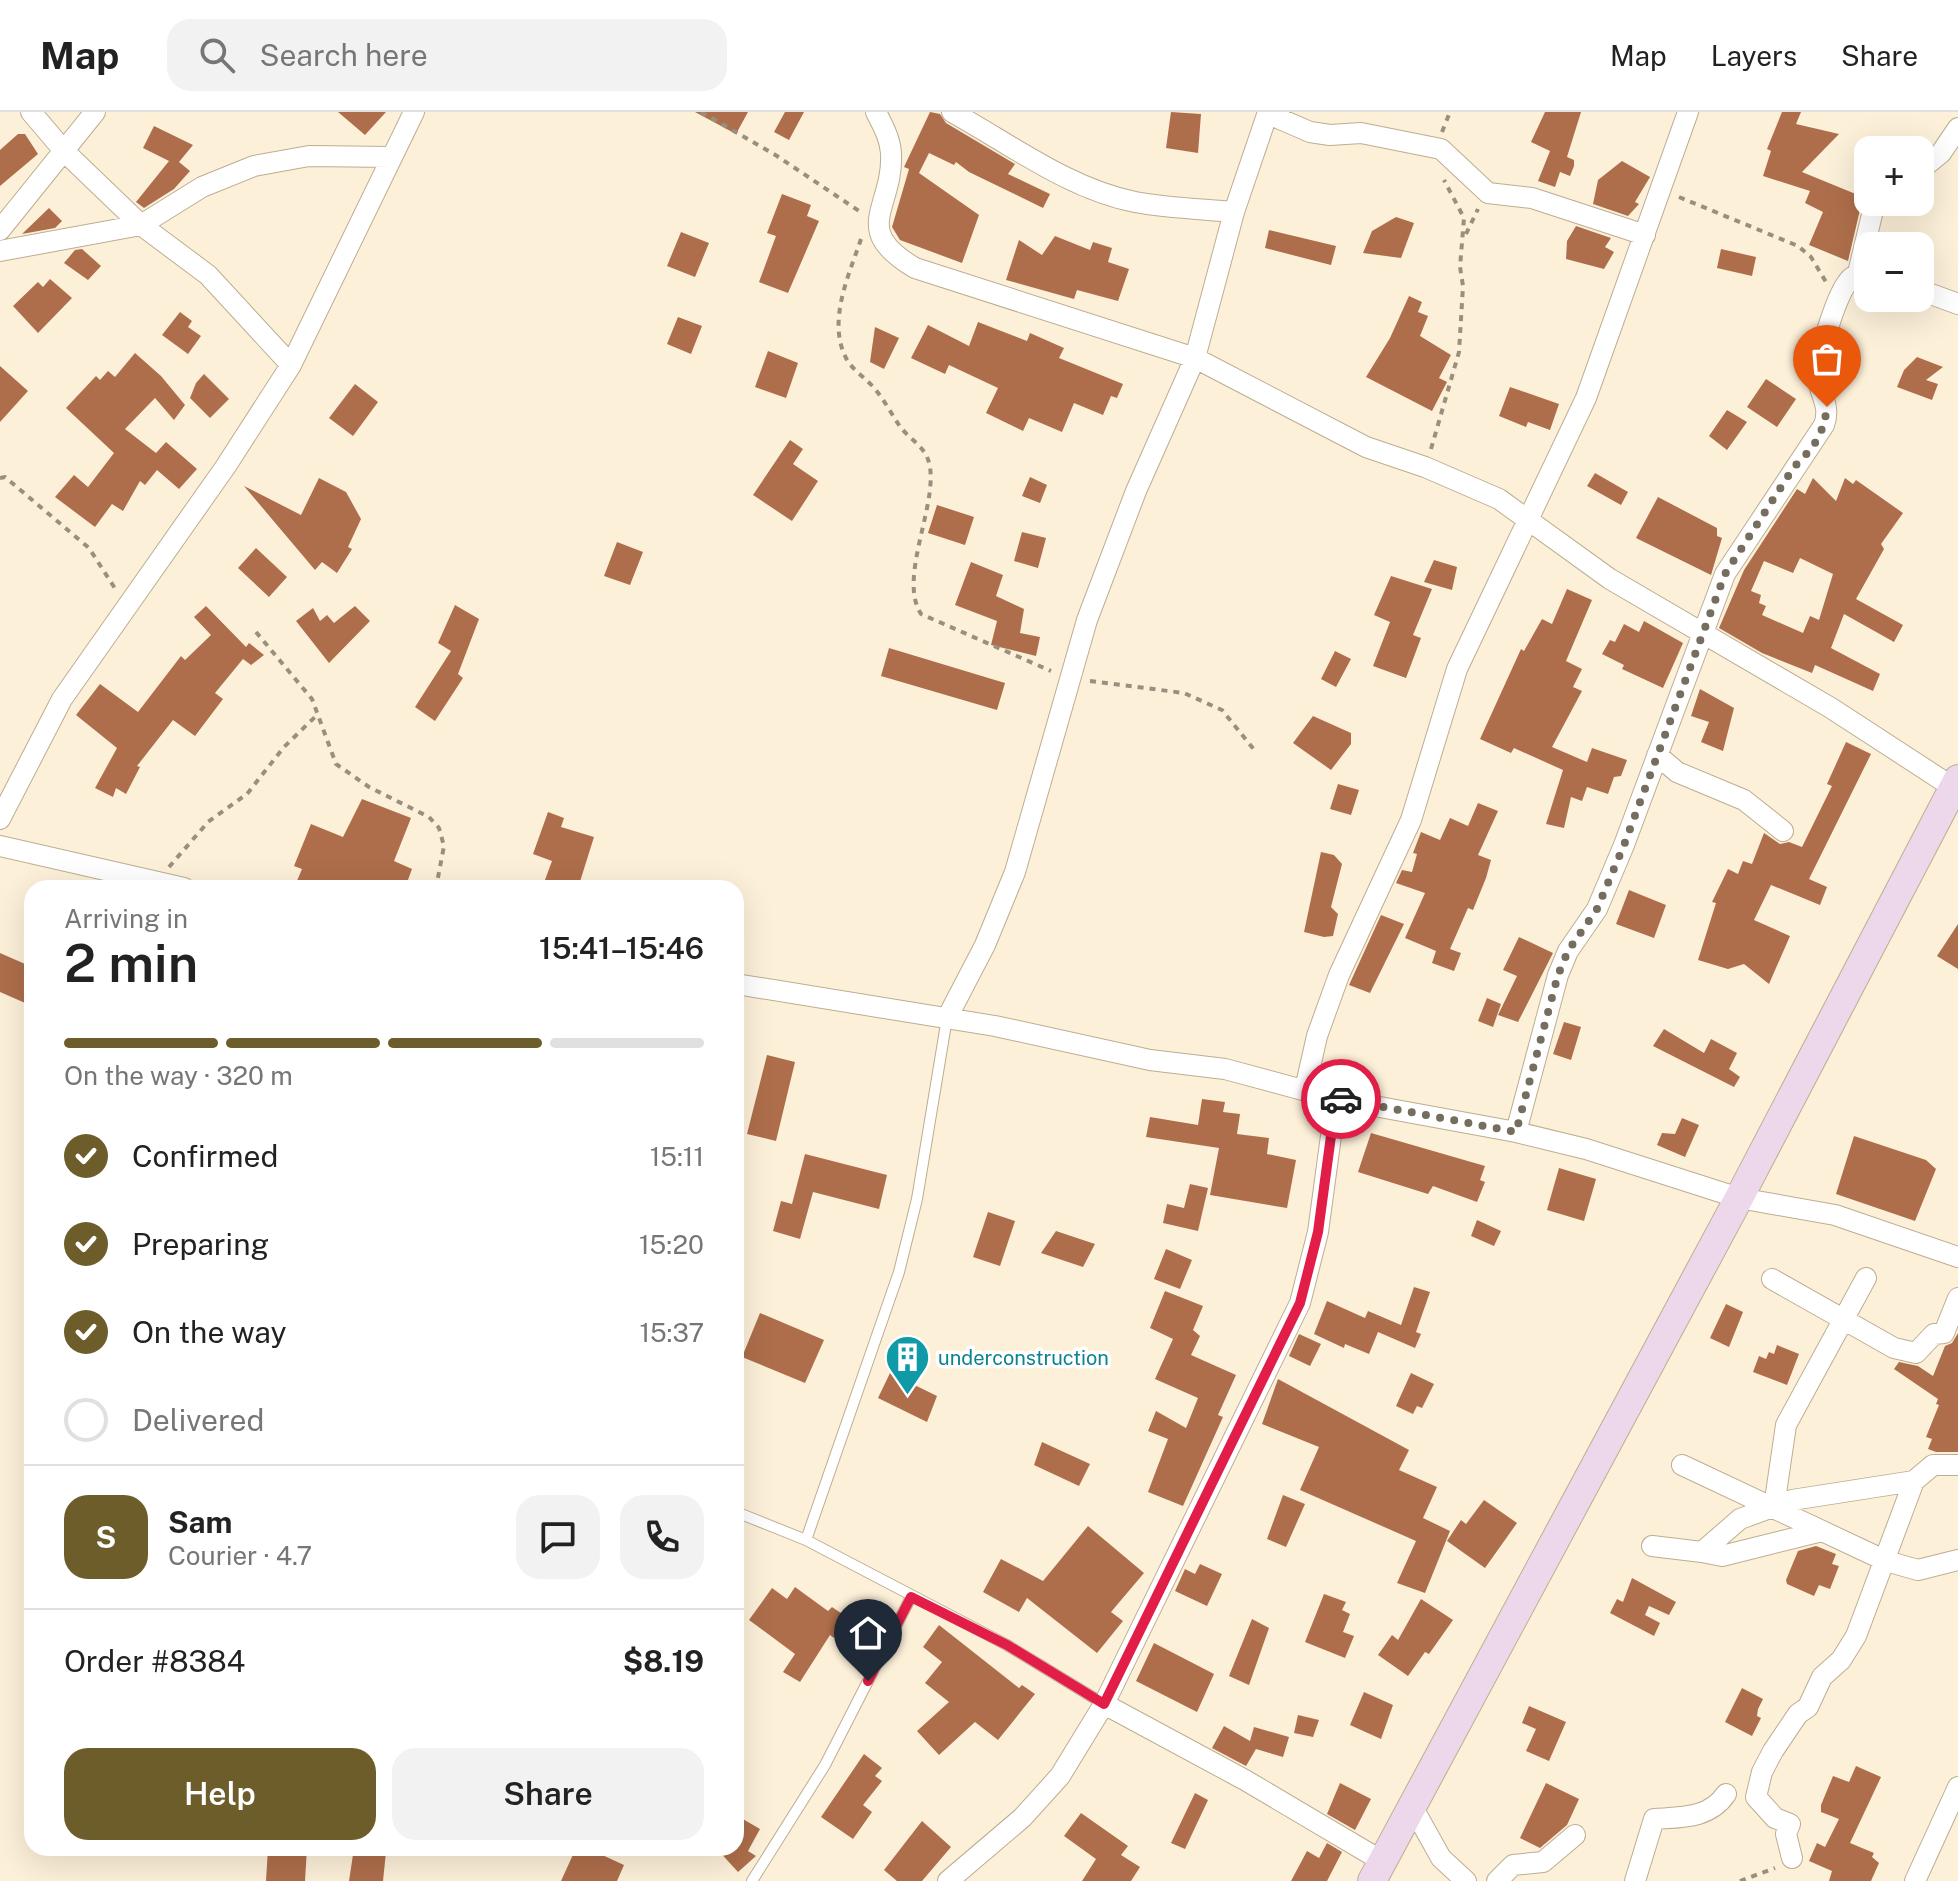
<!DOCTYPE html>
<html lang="en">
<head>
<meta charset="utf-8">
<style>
  :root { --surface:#fff; --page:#f2f2f2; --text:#222; --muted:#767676; --line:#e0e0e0; --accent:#6d5d2b }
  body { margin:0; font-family:"Public Sans",sans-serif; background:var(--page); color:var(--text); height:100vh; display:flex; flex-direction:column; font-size:30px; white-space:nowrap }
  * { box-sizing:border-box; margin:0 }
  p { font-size:26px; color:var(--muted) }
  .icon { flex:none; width:44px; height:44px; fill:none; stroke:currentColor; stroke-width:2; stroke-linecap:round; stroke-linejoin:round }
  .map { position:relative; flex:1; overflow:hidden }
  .details { position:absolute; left:24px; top:768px; width:720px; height:976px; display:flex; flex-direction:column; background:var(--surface); border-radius:24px; box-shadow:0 8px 32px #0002 }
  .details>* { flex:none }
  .controls { position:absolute; left:1854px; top:24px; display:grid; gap:16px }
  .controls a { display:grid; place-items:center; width:80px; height:80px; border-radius:16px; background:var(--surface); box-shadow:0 8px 32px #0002; font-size:40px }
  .pin { position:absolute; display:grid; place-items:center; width:68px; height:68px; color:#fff; margin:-82px -34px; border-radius:50% 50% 50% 0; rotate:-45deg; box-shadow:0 0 8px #0007 }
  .pin .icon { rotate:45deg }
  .courier { position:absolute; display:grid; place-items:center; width:80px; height:80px; margin:-40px; border:6px solid #e11d48; border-radius:50%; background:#fff; color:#222; box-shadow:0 2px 10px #0007 }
  .overview em { font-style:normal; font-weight:600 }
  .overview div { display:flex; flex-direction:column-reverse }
  .overview { display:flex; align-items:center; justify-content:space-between; height:136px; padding:0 40px }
  h1 { font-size:52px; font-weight:600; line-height:60px }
  .bar { display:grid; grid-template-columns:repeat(4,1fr); gap:12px 8px; align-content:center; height:96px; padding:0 40px }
  .bar i { height:10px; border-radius:6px; background:var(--line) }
  .bar .active { background:var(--accent) }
  .bar p { grid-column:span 4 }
  .line { display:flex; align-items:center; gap:20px; padding:0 40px; border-top:2px solid var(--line) }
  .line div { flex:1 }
  .round { display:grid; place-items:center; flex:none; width:84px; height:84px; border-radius:24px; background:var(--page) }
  ol { padding:0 40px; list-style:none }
  li { display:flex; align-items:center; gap:24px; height:88px }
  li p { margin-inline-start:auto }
  li .icon { padding:8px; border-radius:50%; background:var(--accent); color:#fff; stroke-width:4 }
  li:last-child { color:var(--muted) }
  li i { width:44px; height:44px; border:4px solid var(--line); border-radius:50% }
  .action { display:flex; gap:16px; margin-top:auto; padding:16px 40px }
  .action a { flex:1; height:92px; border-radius:24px; background:var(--accent); color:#fff; font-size:32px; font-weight:600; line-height:92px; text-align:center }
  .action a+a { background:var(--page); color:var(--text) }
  header { display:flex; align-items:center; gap:48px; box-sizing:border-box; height:112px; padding:0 40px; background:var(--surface); border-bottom:2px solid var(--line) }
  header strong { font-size:38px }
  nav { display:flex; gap:44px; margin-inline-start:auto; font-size:28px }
  .search { width:560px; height:72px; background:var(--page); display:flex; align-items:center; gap:20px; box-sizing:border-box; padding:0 28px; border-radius:24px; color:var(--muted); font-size:30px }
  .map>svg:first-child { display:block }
  .building { fill:#ae6e4b; fill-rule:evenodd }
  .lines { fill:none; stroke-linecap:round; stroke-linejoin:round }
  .service-casing { stroke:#bdad91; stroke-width:12 }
  .minor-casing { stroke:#bdad91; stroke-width:22 }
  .secondary-casing { stroke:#bdad91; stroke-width:30 }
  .path { stroke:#998f7e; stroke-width:4; stroke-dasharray:6 6; stroke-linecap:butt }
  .service { stroke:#fff; stroke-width:10 }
  .minor { stroke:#fff; stroke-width:20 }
  .secondary { stroke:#ecd7eb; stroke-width:28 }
  .done { stroke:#756d5e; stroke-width:8; stroke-dasharray:0 14.4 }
  .route { stroke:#e11d48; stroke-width:10 }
  .labels { text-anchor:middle; stroke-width:7; stroke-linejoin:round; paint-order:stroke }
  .culture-label { font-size:20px; fill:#0d838f; stroke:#fff; text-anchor:start }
</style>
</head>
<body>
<header>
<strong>Map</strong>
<div class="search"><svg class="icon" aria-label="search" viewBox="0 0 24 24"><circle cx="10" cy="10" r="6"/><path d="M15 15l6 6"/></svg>Search here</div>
<nav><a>Map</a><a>Layers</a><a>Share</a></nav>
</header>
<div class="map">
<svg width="1958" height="1769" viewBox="0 0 1958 1769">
  <rect width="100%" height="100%" fill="#fdf0d9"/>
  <!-- building -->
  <path class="building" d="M338 0H386L365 23Z
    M695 0H748L736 22Z
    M785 0H804L789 28 774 20Z
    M930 0 940 2 946 11 1015 52 1008 62 1050 82 1043 96 969 60 956 50 954 53 929 41 919 61 979 103 962 151 900 128 892 115 909 57 904 55Z
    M1171 0 1201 2 1198 41 1166 36Z
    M1545 0H1581L1567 45 1574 48V54L1570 64 1560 60 1555 75 1538 69 1550 39 1531 30Z
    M1782 0H1801L1796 12 1839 22 1802 60 1863 85 1848 149 1809 133 1823 100 1805 91 1810 79 1763 64 1771 39 1767 37Z
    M154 14 193 33 179 50 190 59 174 77 144 96 136 90 169 49 143 36Z
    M18 22H25L38 42 0 74V38Z
    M1622 49 1650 65 1635 90 1639 92 1628 104 1593 92 1598 68Z
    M782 82 811 93 807 104 819 109 788 181 759 170 776 124 767 121Z
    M49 96 62 109 55 116 22 122Z
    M1396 105 1414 111 1401 146 1363 141 1372 119Z
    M1576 114 1611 126 1605 135 1614 140 1604 157 1566 147 1567 129Z
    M1269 118 1336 134 1331 153 1265 136Z
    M681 120 709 131 695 165 667 154Z
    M1055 124 1090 138 1093 130 1112 136 1108 150 1129 157 1118 189 1077 178 1074 187 1006 168 1019 128 1042 143Z
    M82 137 101 154 88 168 64 151 75 138Z
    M1721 137 1756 145 1752 164 1717 156Z
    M50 167 72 186 38 221 13 194 38 170 43 175Z
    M1409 184 1422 190 1418 200 1428 204 1420 224 1451 243 1439 266 1447 270 1432 299 1366 265 1390 226Z
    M180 200 192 209 188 215 201 224 188 242 162 223Z
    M678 205 702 214 691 242 667 232Z
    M978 210 1027 229 1030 221 1064 236 1059 246 1123 272 1117 286 1111 284 1103 303 1074 291 1062 320 1029 306 1023 319 986 301 998 276 949 253 945 262 911 246 928 213 969 234Z
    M875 215 899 226 884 257 870 250Z
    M768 239 798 251 786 286 755 275Z
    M135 241 161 264 185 293 174 308 155 286 125 317 156 341 166 330 197 357 179 377 157 358 145 373 140 369 123 399 112 392 95 415 55 385 74 363 88 375 114 341 66 296 96 264 100 268 108 259 115 265Z
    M1917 245 1943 255 1926 268 1938 272 1932 288 1897 275 1904 258Z
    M0 254 28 279 0 310Z
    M204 262 229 287 210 306 190 286 196 271Z
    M1766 267 1796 287 1777 315 1747 295Z
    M355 272 378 290 353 324 329 306Z
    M1510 275 1559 292 1550 318 1528 310 1526 315 1499 304Z
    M1727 298 1747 310 1727 338 1709 324Z
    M790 328 803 337 793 352 818 369 792 409 753 383Z
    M1595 361 1628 380 1621 393 1587 374Z
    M1030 365 1047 373 1040 391 1022 384Z
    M319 366 346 380 361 407 348 435 352 437 337 461 322 450 315 458 244 374 301 403Z
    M1813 366 1836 389 1845 366 1853 372 1856 368 1903 401 1881 432 1884 437 1856 487 1903 513 1894 530 1844 502 1831 536 1880 562 1873 579 1815 553 1812 561 1762 541 1719 516 1744 458 1797 377 1805 382ZM1800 446 1833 462 1819 508 1810 504 1803 521 1762 503 1766 494 1759 491 1761 483 1751 479 1764 449 1793 461Z
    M1658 385 1717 416V424L1722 426 1711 463 1636 426Z
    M937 393 974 405 965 433 928 421Z
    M1022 420 1046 426 1038 456 1014 449Z
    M617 430 643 440 630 473 604 464Z
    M256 436 287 465 269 485 238 456Z
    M1434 448 1457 455 1452 478 1424 470Z
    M971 450 1003 463 996 484 1024 497 1020 521 1040 525 1036 544 991 533 997 509 955 493Z
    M1391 464 1432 477 1413 523 1421 526 1406 566 1373 554 1390 510 1374 503Z
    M1567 477 1592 488 1566 549 1582 557 1573 575 1582 579 1552 635 1587 650 1592 636 1627 648 1621 664 1614 665 1608 682 1587 675 1582 689 1571 685 1564 716 1546 712 1563 658 1514 636 1511 641 1480 627 1521 537 1524 539 1542 507 1552 512Z
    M455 493 479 507 458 562 463 566 435 609 415 595 451 539 438 531Z
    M206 494 246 535 249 531 264 543 251 553 243 547 215 581 223 587 195 624 173 608 137 654 140 655 126 682 116 676 113 685 95 676 117 636 76 603 100 572 138 600 181 544 185 548 211 523 194 505Z
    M355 494 370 509 329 551 296 509 313 496 320 509 327 503 334 511Z
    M1644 509 1683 531 1663 576 1622 557 1624 553 1602 542 1610 528 1615 530 1624 512 1639 520Z
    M889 536 1005 571 997 598 881 564Z
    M1335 539 1351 547 1336 575 1321 567Z
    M1700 577 1734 596 1723 639 1701 630 1709 610 1691 604Z
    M1313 604 1351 621V632L1331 658 1293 631Z
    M1846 630 1871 642 1809 767 1827 775 1820 793 1771 773 1754 808 1790 824 1769 872 1744 852 1728 857 1698 848 1716 791 1712 790 1728 757 1738 762 1743 749 1752 752 1764 721 1780 732 1789 730 1802 735 1832 674 1827 672Z
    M1338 672 1359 678 1351 703 1330 697Z
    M362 687 411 706 394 749 412 757 405 776H294L302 757 294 754 311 712 343 725Z
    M1478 691 1498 699 1478 743 1491 748 1486 766 1473 798 1468 796 1450 837 1461 841 1454 859 1432 851 1436 839 1405 826 1425 781 1396 771 1402 758 1412 760 1417 742 1413 741 1421 720 1440 728 1450 706 1468 714Z
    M548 700 564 706 561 715 594 725 578 776H542L552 749 533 742Z
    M1321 740 1334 743 1342 752 1331 795 1338 802 1333 824 1324 825 1304 820Z
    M1629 778 1666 793 1654 826 1616 812Z
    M1381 803 1404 812 1370 881 1349 873Z
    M1958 812V857L1937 844Z
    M1519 825 1553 841 1518 910 1498 903 1517 864 1503 858Z
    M0 841 32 855V894L0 880Z
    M1487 886 1501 892 1493 915 1478 909Z
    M1564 910 1581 915 1571 948 1553 942Z
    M1664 917 1704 941 1711 927 1737 941 1729 957 1740 965 1734 975 1653 934Z
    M767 943 795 950 776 1029 747 1022Z
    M1202 987 1225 990 1223 1000 1240 1002 1237 1022 1269 1026 1267 1042 1296 1048 1287 1096 1210 1083 1219 1036 1146 1025 1150 1005 1198 1013Z
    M1682 1006 1699 1013 1685 1045 1657 1033 1662 1021 1675 1022Z
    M1371 1021 1485 1054 1480 1068 1485 1070 1477 1090 1433 1074 1428 1082 1358 1060Z
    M1854 1024 1926 1048 1936 1057 1915 1109 1836 1082Z
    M805 1042 887 1063 879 1097 813 1080 800 1127 773 1119 781 1089 792 1092Z
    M1559 1056 1596 1067 1584 1109 1547 1098Z
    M1190 1072 1208 1076 1198 1119 1163 1111 1167 1092 1184 1096Z
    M988 1100 1015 1109 1000 1154 973 1145Z
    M1477 1108 1501 1119 1494 1134 1471 1124Z
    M1056 1119 1095 1132 1083 1155 1041 1141Z
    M1166 1137 1192 1148 1180 1177 1154 1167Z
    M1414 1175 1430 1180 1416 1220 1421 1222 1415 1236 1378 1220 1369 1242 1345 1232 1344 1236 1314 1222 1327 1189 1365 1206 1368 1199 1401 1213Z
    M1165 1179 1203 1194 1193 1218 1200 1224 1191 1243 1236 1263 1218 1303 1223 1305 1183 1394 1148 1380 1168 1327 1148 1319 1156 1299 1186 1316 1198 1286 1155 1267 1173 1227 1150 1216Z
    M1726 1192 1743 1200 1729 1235 1710 1226Z
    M760 1201 824 1228 805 1271 742 1245Z
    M1958 1221V1340H1936L1928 1337 1932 1327 1926 1325 1939 1293 1936 1292 1938 1287 1894 1257 1899 1250 1918 1254 1933 1264 1945 1234 1952 1231Z
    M1299 1222 1321 1232 1310 1254 1289 1244Z
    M1777 1233 1799 1242 1787 1273 1753 1260 1759 1244 1766 1247 1769 1240 1774 1242Z
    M890 1261 937 1284 927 1310 878 1286Z
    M1411 1261 1434 1272 1422 1296 1417 1294 1413 1302 1396 1294Z
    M1278 1267 1409 1338 1399 1358 1437 1375 1423 1406 1450 1419 1425 1481 1397 1471 1416 1429 1300 1378 1319 1335 1262 1312Z
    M1042 1330 1090 1352 1079 1374 1034 1353Z
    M1283 1383 1305 1392 1286 1435 1267 1427Z
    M1484 1388 1517 1411 1485 1456 1447 1429 1461 1408 1466 1412Z
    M1088 1414 1144 1461 1111 1500 1123 1509 1097 1541 1027 1486 1019 1500 983 1480 1001 1447 1043 1469Z
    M1816 1434 1836 1442 1832 1452 1839 1454 1830 1477 1819 1473 1814 1484 1787 1472 1786 1468 1798 1439Z
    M1200 1452 1222 1462 1207 1494 1175 1479 1185 1457 1195 1462Z
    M1632 1466 1676 1490 1669 1503 1649 1494 1645 1503 1660 1511 1654 1524 1610 1501 1617 1487 1623 1490Z
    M795 1475 828 1499 832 1495 848 1506 834 1526 830 1523 800 1570 783 1560 795 1542 749 1508 772 1476 787 1487Z
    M1324 1482 1346 1490 1342 1498 1350 1502 1343 1520 1354 1524 1345 1546 1305 1530Z
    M1421 1487 1453 1508 1429 1542 1425 1540 1408 1564 1378 1543 1392 1523 1398 1528Z
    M1252 1507 1269 1516 1249 1573 1229 1564Z
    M939 1513 1019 1576 1022 1573 1035 1582 998 1628 975 1610 939 1643 917 1619 949 1590 925 1571 942 1550 923 1535Z
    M1154 1531 1214 1562 1197 1600 1136 1569Z
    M1742 1576 1763 1587 1758 1597 1757 1604 1761 1606 1752 1624 1725 1610Z
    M1364 1580 1393 1593 1381 1627 1350 1613Z
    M1529 1594 1566 1610 1549 1649 1526 1639 1536 1617 1522 1611Z
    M1298 1603 1319 1608 1313 1625 1294 1621Z
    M1224 1614 1250 1629 1254 1615 1289 1625 1283 1645 1256 1637 1246 1654 1212 1636Z
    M864 1642 882 1656 875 1664 882 1669 863 1693 872 1700 853 1727 821 1705Z
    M1856 1654 1881 1665 1850 1731 1874 1741 1872 1745 1879 1751 1871 1769H1829L1832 1759 1809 1749 1817 1731 1825 1735 1839 1707 1821 1700V1693L1833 1664 1849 1670Z
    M1340 1671 1371 1687 1355 1718 1327 1702Z
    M1546 1671 1579 1687 1567 1713 1540 1736 1520 1726Z
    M1195 1681 1208 1688 1185 1737 1171 1731Z
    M1081 1701 1128 1734 1121 1743 1140 1755 1131 1769H1082L1096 1747 1064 1724Z
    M736 1703 760 1717 748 1739 756 1744 738 1760 716 1736H736Z
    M922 1709 951 1735 922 1769H897L884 1758Z
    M1327 1731 1342 1740 1327 1769H1291L1307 1739 1319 1746Z
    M268 1736H307L305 1769H266Z
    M354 1736 386 1740 383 1769H349Z
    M576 1736H587L624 1753 617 1769H561Z"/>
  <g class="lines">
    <defs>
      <path id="service" d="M736 1400 806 1428 1007 1533 1104 1592
        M806 1428 899 1160 917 1087 947 906
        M752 1769 825 1653 911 1485"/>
      <path id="minor" d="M31 0 65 40 141 113 208 163 291 253
        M876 0C883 14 890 26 891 41 894 96 849 117 915 156L1195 246 1366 335 1425 355 1499 387 1610 467 1831 596 1954 676
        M952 0C1010 32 1069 77 1135 90 1167 96 1201 97 1234 100
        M1279 0 1280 7 1310 20 1330 23 1361 21 1441 37 1488 81 1532 86 1645 123
        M1920 58 1941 41 1958 16
        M0 118 95 0
        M0 139 141 113 202 75 254 54 309 44 392 45
        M1858 161 1875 90
        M1920 178 1958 192
        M1657 643 1677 660 1744 688 1783 719
        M0 707 62 587 226 354 291 253 414 0
        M0 734 184 776
        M736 872 995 914 1150 948 1225 957 1336 987 1516 1020 1586 1037 1739 1086 1835 1103 1958 1145
        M947 906 985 833 1015 760 1087 508 1136 379 1195 246 1234 100 1268 0
        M1305 977 1317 924 1339 863 1411 708 1457 557 1586 286 1688 0
        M1516 1020 1558 863 1568 839 1597 797 1624 733 1725 462 1824 313C1831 294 1820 284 1818 266 1816 247 1836 186 1847 171 1852 163 1859 161 1868 161
        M1772 1167 1894 1236 1916 1241 1934 1222 1944 1221 1958 1186
        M1682 1353 1886 1449 1918 1458 1958 1448
        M1774 1395 1786 1313 1866 1166
        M1652 1434 1702 1440 1740 1407 1792 1388 1914 1369
        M1702 1440 1722 1444 1822 1419
        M1104 1592 1245 1668 1382 1749
        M1412 1694 1441 1746 1466 1769
        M1792 1746 1786 1722 1790 1712 1775 1706 1756 1685 1762 1660 1773 1639 1798 1602 1808 1595 1822 1565 1841 1548 1856 1524 1914 1369 1933 1353H1958
        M948 1769 1022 1706 1060 1664 1104 1592 1300 1191 1318 1120 1336 987
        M1497 1769 1513 1753 1543 1750 1575 1723
        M1635 1769 1654 1707C1681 1705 1709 1707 1726 1682
        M1915 1769 1958 1675"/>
      <path id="secondary" d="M1372 1769 1739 1086 1958 667"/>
    </defs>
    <!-- service casing -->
    <use href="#service" class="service-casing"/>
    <!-- minor casing -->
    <use href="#minor" class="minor-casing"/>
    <!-- secondary casing -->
    <use href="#secondary" class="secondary-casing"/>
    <!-- path -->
    <path class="path" d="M701 0 777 44 862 101
      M1442 20 1450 0
      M1679 85 1798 134 1811 145 1826 170
      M1466 122 1478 97
      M861 127C849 163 827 209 846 246 852 258 866 266 875 277 884 288 891 301 899 313 906 324 922 333 927 345 944 382 896 464 921 502L1051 559
      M1431 337 1459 240 1463 174 1460 155 1464 106 1444 68
      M0 366 5 365 89 436 116 478
      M256 520 312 587 336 652 369 675 429 705 439 716 444 734 436 776
      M1090 569 1184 581 1222 598 1256 640
      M169 755 208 710 247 682 284 635 317 603
      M1740 1769 1775 1756"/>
    <!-- service -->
    <use href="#service" class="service"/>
    <!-- minor -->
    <use href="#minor" class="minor"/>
    <!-- secondary -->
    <use href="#secondary" class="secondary"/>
  </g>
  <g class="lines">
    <!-- done -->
    <path class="done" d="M1341 987 1516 1020 1558 863 1568 839 1597 797 1624 733 1725 462 1794 355 1813 335 1824 313 1827 295"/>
    <!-- route -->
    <path class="route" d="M868 1569 911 1485 1007 1533 1104 1592 1300 1191 1318 1120 1336 987H1341"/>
  </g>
  <!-- icons -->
  <defs>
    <symbol id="building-pin" viewBox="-11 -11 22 30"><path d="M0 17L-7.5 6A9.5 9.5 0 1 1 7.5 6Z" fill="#0f9aa8" stroke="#fff"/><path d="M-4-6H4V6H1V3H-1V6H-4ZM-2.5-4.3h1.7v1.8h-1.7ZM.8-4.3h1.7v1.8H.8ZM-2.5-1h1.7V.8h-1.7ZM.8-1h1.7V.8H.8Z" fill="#fff"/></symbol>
  </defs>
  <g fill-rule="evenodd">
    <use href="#building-pin" x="882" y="1220" width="51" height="69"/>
  </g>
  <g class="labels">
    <!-- culture labels -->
    <g class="culture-label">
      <text x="938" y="1253">underconstruction</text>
    </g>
  </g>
</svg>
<div class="controls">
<a>+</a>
<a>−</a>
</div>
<div class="pin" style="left:1827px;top:295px;background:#ea580c"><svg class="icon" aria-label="bag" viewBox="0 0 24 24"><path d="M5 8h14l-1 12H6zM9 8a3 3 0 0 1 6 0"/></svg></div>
<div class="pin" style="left:868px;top:1569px;background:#1f2937"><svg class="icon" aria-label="home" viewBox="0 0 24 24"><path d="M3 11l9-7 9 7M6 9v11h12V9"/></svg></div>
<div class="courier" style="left:1341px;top:987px"><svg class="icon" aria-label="car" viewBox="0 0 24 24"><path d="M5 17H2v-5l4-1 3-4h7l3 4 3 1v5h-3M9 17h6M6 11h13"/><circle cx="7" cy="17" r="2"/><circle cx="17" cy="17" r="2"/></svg></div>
<section class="details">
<div class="overview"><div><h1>2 min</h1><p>Arriving in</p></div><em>15:41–15:46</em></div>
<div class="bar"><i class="active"></i><i class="active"></i><i class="active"></i><i></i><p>On the way · 320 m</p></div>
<ol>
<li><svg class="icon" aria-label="check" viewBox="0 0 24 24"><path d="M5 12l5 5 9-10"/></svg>Confirmed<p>15:11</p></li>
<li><svg class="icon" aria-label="check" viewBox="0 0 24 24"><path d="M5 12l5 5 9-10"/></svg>Preparing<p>15:20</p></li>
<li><svg class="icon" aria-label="check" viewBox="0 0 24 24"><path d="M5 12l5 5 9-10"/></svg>On the way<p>15:37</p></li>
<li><i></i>Delivered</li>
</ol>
<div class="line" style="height:144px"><b class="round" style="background:var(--accent);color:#fff">S</b><div><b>Sam</b><p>Courier · 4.7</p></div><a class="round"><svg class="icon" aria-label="chat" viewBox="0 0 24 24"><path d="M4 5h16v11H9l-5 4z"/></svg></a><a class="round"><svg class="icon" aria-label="phone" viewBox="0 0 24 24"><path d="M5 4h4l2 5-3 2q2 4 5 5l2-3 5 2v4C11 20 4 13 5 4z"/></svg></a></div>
<div class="line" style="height:104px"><div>Order #8384</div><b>$8.19</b></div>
<div class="action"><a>Help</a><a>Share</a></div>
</section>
</div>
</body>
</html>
